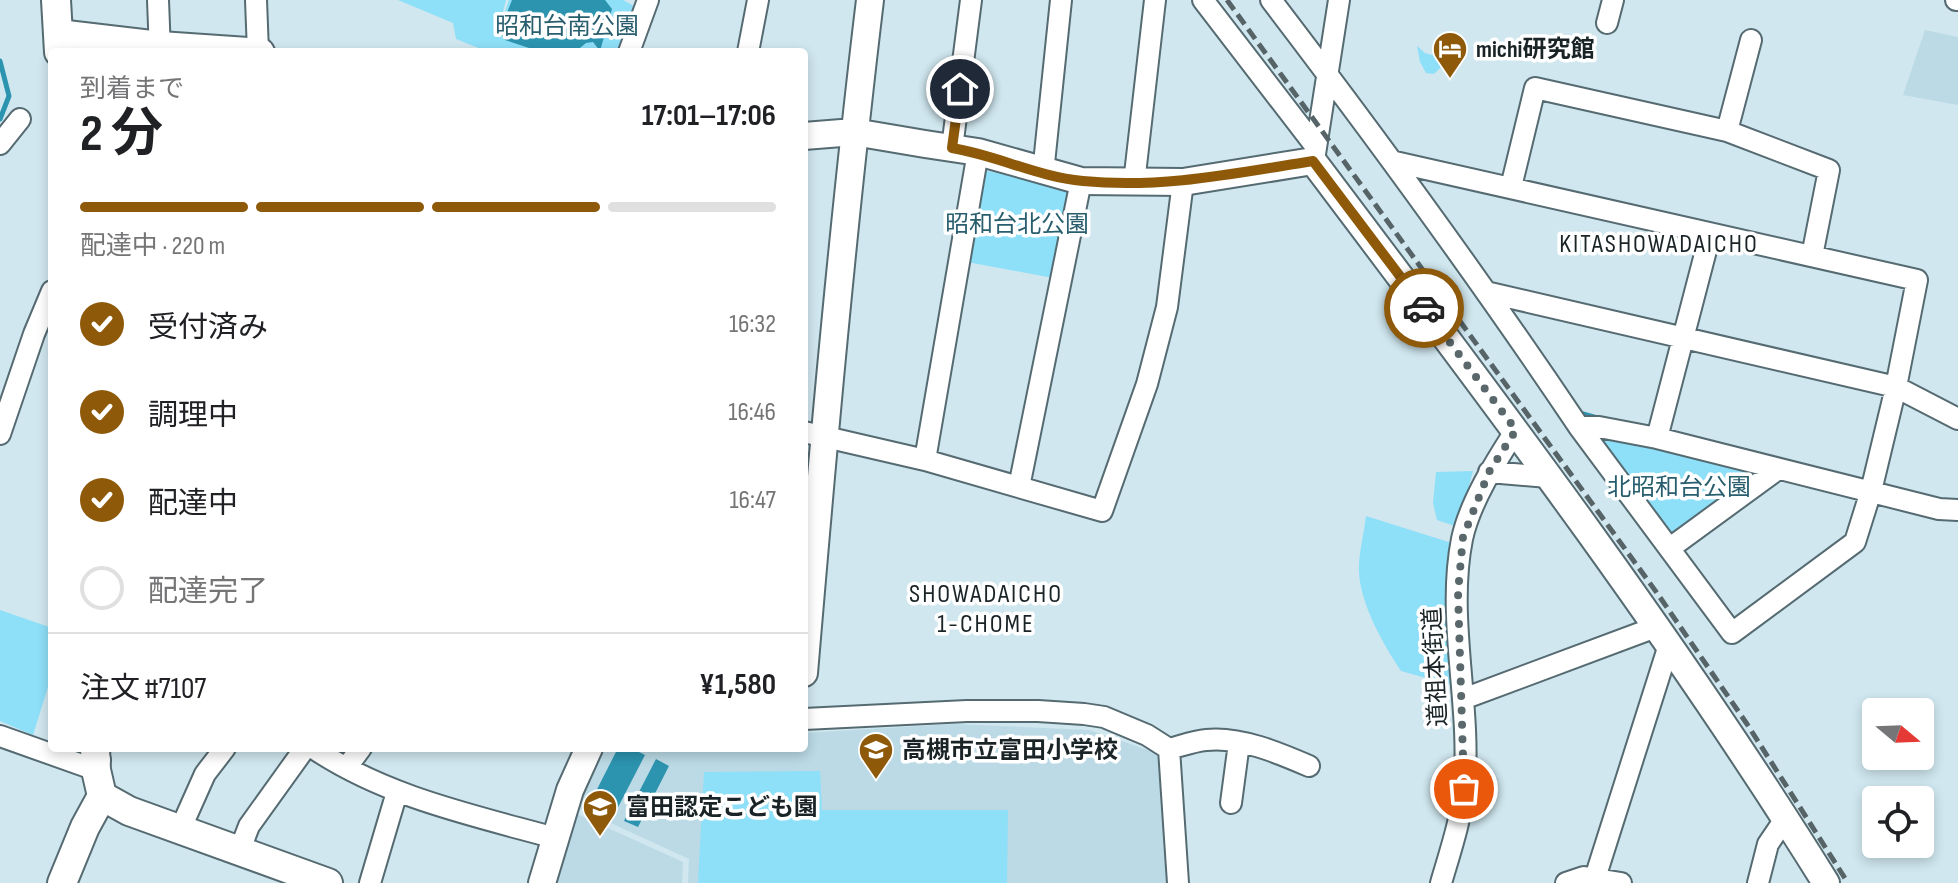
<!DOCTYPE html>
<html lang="ja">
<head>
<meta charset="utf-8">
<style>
  :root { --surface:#fff; --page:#f6f6f6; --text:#202124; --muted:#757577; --line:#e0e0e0; --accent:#8e5a0a }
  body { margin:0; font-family:"Sofia Sans Condensed","Noto Sans JP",sans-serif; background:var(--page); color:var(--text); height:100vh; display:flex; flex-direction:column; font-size:30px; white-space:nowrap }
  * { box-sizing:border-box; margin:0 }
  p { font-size:26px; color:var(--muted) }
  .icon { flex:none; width:44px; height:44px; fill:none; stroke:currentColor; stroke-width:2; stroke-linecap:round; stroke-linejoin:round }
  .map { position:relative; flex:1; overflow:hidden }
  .panel { position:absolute; left:48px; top:48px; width:760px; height:704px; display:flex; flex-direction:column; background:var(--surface); border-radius:8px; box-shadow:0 4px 12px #0003 }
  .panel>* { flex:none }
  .needle { width:52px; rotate:109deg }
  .controls { position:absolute; left:1862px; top:698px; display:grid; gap:16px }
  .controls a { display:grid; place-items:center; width:72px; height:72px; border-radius:8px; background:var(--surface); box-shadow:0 4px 12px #0003; font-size:40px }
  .pin { position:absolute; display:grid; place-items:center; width:68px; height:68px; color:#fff; margin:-34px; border:4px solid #fff; border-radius:50%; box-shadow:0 2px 8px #0007 }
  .courier { position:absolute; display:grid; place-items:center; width:80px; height:80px; margin:-40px; border:6px solid #8e5a0a; border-radius:50%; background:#fff; color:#222; box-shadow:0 2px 10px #0007 }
  .summary em { font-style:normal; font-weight:700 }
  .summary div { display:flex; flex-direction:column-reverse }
  .summary { display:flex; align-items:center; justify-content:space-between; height:136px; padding:0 32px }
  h1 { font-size:52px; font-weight:700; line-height:60px }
  .bar { display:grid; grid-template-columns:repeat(4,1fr); gap:12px 8px; align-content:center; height:96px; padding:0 32px }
  .bar i { height:10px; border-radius:6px; background:var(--line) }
  .bar .selected { background:var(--accent) }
  .bar p { grid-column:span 4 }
  .line { display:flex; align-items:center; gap:20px; padding:0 32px; border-top:2px solid var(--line) }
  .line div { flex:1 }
  ol { padding:0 32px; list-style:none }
  li { display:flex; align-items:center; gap:24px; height:88px }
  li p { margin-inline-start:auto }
  li .icon { padding:8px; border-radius:50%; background:var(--accent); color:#fff; stroke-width:4 }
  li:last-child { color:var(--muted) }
  li i { width:44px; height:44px; border:4px solid var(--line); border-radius:50% }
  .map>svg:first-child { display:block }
  .built { fill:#bbdae5 }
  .green { fill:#8edff8 }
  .water { fill:#2c94af }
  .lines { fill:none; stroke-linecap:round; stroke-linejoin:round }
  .stream { stroke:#2c94af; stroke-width:5 }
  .minor-casing { stroke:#556a71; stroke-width:24 }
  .tertiary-casing { stroke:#556a71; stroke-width:30 }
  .secondary-casing { stroke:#556a71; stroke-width:32 }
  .minor { stroke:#fff; stroke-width:20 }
  .tertiary { stroke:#fff; stroke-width:26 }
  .secondary { stroke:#fff; stroke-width:28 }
  .rail { stroke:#566468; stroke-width:5; stroke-dasharray:12 6; stroke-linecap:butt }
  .done { stroke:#5a686c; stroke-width:8; stroke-dasharray:0 14.4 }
  .route { stroke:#8e5a0a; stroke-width:10 }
  .labels { text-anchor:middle; stroke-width:7; stroke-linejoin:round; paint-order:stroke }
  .park-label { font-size:24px; fill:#285e6d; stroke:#fff }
  .poi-label { font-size:24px; font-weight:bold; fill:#1a2326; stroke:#fff; text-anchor:start }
  .street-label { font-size:24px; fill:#1a2326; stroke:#fff }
  .neighbourhood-label { font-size:26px; letter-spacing:2px; fill:#1a2326; stroke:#fff }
</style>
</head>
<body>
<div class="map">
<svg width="1958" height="883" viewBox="0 0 1958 883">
  <rect width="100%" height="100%" fill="#d0e7ef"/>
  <!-- built -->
  <path class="built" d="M1925 30 1958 37V105L1903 95Z
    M955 724 1089 730 1163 755 1173 883H688L689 859 576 807 601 748H804V733Z
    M577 814 683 862 682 883H555Z"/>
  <!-- green -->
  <path class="green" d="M398 0H506L498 31 509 0H623L641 10 624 52H492L493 49H481L456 39 453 23Z
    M1417 46 1425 53 1446 59 1443 65 1434 74 1426 73 1420 62Z
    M983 170 1067 188 1072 194 1053 278 962 261Z
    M1605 433 1751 469 1754 475 1677 534 1668 532 1601 442Z
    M1473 471 1458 527 1437 520 1433 503 1436 472Z
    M1366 516 1455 544 1458 687 1401 671C1383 644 1361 605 1359 573 1358 555 1364 534 1366 516Z
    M0 610 52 628V674L33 735 0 721Z
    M820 771 822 810H1008L1007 883H698L704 772Z"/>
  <!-- water -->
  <path class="water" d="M512 0H605L612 9 600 51 593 42 586 43 575 52H541L505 40 501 35V28Z
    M618 748H631L645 755 613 817 589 805Z
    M656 759 669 766 638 827 624 821Z"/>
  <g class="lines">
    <!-- stream -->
    <path class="stream" d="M0 61 9 96 0 119
      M1583 414 1601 419"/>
    <defs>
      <path id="minor" d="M158 0 160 52
        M256 0 258 52
        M1203 0 1316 147
        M1271 0C1378 140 1481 281 1579 427H1599L1657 438 1939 509 1958 510
        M1956 0H1958
        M1607 23 1613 0
        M629 52 648 0
        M748 52 758 0
        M1727 131 1751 40
        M0 144 20 119
        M952 148 971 0
        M1315 154 1339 0
        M1395 162 1917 280 1896 387 1871 491 1855 542 1732 633 1579 427
        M1043 173 1061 0
        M1134 183 1155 0
        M1511 187 1535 88 1727 131 1829 170 1812 256
        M1490 293 1896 387 1958 419
        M804 432 925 460 1102 511 1147 384 1167 307 1183 182
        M0 434 34 334 52 291
        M1657 438 1710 235
        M925 460 978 152
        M1489 472 1548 477
        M1019 487 1081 181
        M1670 548 1778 469
        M1463 699 1656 627
        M804 719 967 711H1038L1084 714 1104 717 1147 735 1169 749 1178 883
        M0 736 96 770 100 760
        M313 748C386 797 472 815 555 838
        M1169 749C1181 746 1194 741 1206 740 1239 736 1279 753 1309 766
        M347 767 361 748
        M1231 803 1239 743
        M180 830 205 774 225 748
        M239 852 249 826 305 748
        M1595 878 1669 645
        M370 883 397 792
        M1441 883C1450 852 1461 820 1464 788 1472 706 1446 620 1462 539 1470 502 1496 461 1516 430
        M1566 883 1584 877 1621 883
        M1758 883 1768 844 1785 819"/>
      <path id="tertiary" d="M58 33 160 45 261 52
        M804 136 854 132 925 144 978 152 1081 181 1183 182 1313 161C1491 397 1670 632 1826 883
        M804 673C823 448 843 224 870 0
        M542 883 570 790 589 748"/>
      <path id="secondary" d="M56 0 59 52
        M102 796 129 811 328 883
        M62 883 85 827 102 796 96 770 95 748"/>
    </defs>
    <!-- minor casing -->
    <use href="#minor" class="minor-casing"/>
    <!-- tertiary casing -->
    <use href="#tertiary" class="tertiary-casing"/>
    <!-- secondary casing -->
    <use href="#secondary" class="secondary-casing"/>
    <!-- minor -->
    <use href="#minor" class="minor"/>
    <!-- tertiary -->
    <use href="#tertiary" class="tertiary"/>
    <!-- secondary -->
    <use href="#secondary" class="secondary"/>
    <!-- rail -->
    <path class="rail" d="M1227 0 1657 593 1747 724 1848 883"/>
  </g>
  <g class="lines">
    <!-- done -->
    <path class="done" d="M1424 308 1516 430 1489 472 1463 537 1458 592 1464 789"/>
    <!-- route -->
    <path class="route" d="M960 89 952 148C996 155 1038 177 1083 181 1161 189 1237 173 1313 161L1424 308"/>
  </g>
  <!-- icons -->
  <defs>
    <symbol id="hotel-pin" viewBox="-11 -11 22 30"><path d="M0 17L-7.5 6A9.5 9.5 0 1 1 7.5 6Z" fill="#8e5a0a" stroke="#fff"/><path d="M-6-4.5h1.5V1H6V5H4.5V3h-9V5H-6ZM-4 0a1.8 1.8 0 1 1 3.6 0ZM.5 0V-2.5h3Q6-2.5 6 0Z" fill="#fff"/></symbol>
    <symbol id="school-pin" viewBox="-11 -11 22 30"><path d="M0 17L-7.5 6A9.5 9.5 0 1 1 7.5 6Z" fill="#8e5a0a" stroke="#fff"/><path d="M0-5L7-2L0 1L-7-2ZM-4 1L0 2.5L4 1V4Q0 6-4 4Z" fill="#fff"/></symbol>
  </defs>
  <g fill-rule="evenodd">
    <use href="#hotel-pin" x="1430" y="29" width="40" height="54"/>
    <use href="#school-pin" x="856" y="730" width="40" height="54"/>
    <use href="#school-pin" x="580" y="787" width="40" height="54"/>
  </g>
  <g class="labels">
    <!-- park labels -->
    <g class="park-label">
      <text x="567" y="34">昭和台南公園</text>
      <text x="1017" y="232">昭和台北公園</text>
      <text x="1679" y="495">北昭和台公園</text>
    </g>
    <!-- poi labels -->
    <g class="poi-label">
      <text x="1476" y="57">michi研究館</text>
      <text x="902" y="758">高槻市立富田小学校</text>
      <text x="626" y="815">富田認定こども園</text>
    </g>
    <!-- street labels -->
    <g class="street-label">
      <text transform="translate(1435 667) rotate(-93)" y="8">道祖本街道</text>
    </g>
    <!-- neighbourhood labels -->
    <g class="neighbourhood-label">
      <text x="1659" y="252">KITASHOWADAICHO</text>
      <text x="986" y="602">SHOWADAICHO<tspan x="986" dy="30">1-CHOME</tspan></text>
    </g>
  </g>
</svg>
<div class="controls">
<a><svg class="needle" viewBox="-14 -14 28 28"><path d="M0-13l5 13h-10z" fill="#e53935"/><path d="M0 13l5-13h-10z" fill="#757577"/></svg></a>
<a><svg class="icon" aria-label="locate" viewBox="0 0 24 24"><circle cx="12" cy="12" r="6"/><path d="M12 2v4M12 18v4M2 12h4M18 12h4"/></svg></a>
</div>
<div class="pin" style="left:1464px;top:789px;background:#ea580c"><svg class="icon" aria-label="bag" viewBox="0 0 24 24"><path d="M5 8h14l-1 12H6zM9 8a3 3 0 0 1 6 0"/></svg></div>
<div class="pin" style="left:960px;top:89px;background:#1f2937"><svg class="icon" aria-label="home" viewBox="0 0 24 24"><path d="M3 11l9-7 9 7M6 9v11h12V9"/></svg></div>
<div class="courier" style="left:1424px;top:308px"><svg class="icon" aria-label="car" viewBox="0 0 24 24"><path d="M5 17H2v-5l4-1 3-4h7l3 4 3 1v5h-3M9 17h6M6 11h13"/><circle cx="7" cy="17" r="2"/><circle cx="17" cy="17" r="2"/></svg></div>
<section class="panel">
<div class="summary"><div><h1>2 分</h1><p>到着まで</p></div><em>17:01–17:06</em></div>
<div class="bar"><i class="selected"></i><i class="selected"></i><i class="selected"></i><i></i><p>配達中 · 220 m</p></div>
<ol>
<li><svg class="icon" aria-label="check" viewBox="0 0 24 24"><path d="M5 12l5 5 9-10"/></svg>受付済み<p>16:32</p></li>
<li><svg class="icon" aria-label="check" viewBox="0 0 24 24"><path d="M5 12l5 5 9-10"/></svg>調理中<p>16:46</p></li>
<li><svg class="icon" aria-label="check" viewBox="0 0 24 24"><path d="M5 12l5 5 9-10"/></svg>配達中<p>16:47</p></li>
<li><i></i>配達完了</li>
</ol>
<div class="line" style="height:104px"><div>注文 #7107</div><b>¥1,580</b></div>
</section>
</div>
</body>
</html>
